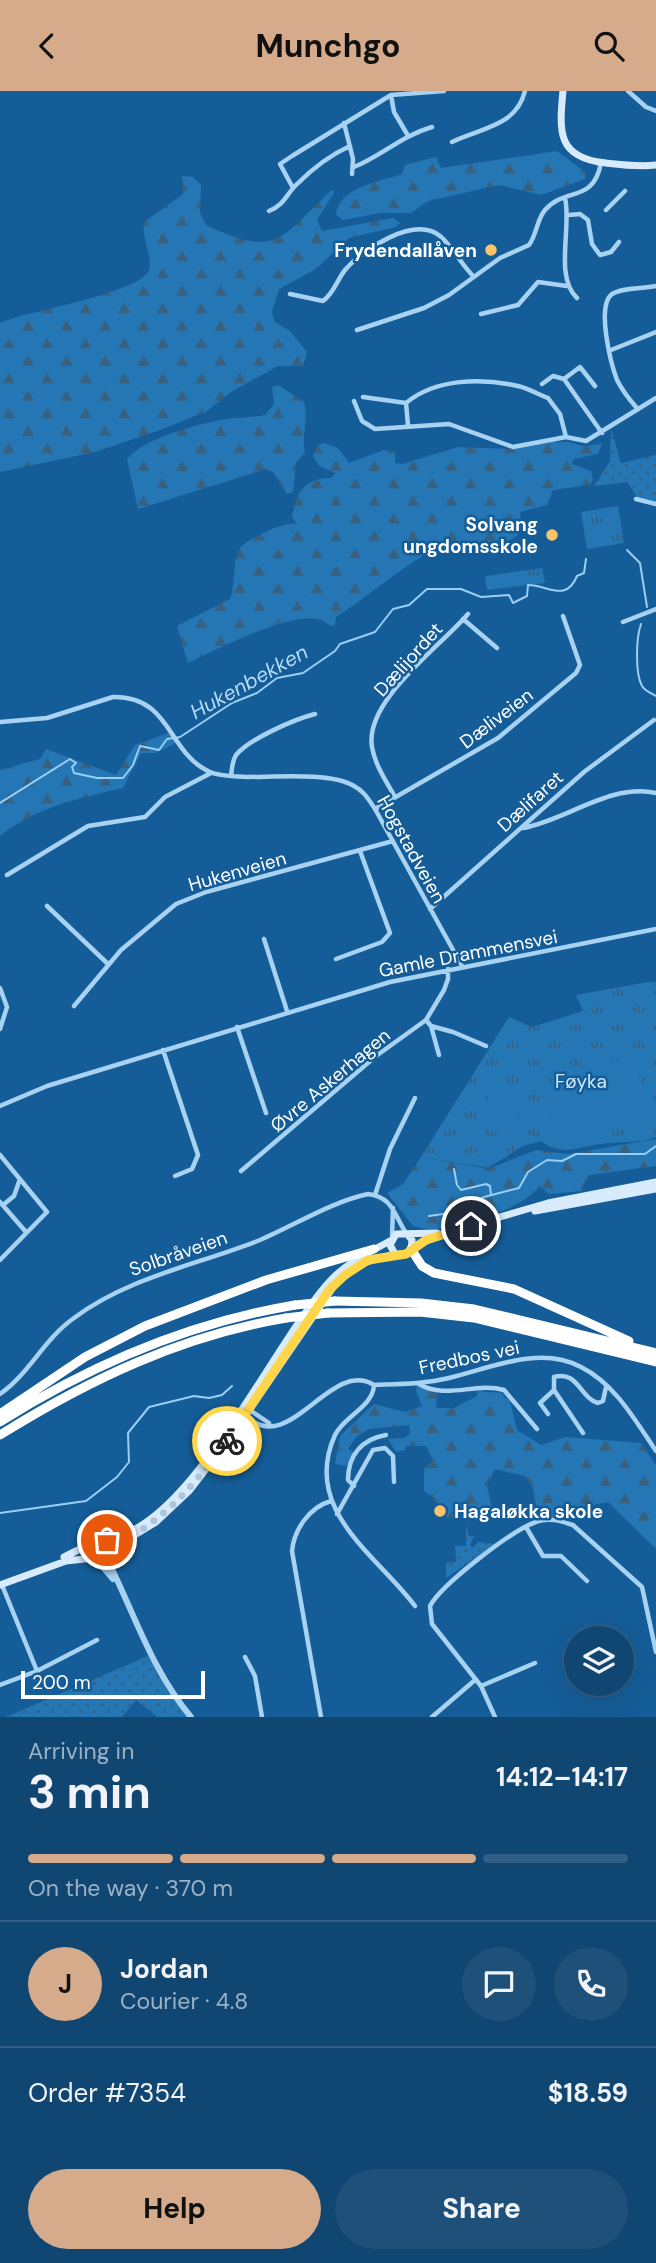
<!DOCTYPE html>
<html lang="en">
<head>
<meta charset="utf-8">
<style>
  :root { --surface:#104672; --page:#1e507a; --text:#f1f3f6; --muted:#9cb1c4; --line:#305e84; --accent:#d6ab8b }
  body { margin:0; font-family:"DM Sans",sans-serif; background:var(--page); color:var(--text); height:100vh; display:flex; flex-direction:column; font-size:26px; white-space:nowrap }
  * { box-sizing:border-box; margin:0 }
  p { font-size:23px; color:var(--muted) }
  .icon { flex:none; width:38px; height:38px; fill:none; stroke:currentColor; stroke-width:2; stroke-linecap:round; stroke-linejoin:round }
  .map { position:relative; height:1626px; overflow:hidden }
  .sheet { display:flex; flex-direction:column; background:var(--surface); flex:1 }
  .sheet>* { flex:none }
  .fabs { position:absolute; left:564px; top:1535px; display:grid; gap:14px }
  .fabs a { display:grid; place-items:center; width:70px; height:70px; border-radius:50%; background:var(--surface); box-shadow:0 7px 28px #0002,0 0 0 2px var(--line); font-size:35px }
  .scale { position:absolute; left:21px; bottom:18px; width:184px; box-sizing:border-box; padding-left:7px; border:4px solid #fff; border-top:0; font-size:19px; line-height:24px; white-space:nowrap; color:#fff; -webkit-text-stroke:5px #155d98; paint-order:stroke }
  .pin { position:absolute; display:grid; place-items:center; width:60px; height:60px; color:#fff; margin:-30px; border:4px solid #fff; border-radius:50%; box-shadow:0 2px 7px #0007 }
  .courier { position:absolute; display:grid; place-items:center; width:70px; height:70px; margin:-35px; border:5px solid #ffd54a; border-radius:50%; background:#fff; color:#222; box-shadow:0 2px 9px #0007 }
  .overview em { font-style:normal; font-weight:700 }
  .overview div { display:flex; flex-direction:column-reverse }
  .overview { display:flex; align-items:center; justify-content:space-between; height:119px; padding:0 28px }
  h1 { font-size:46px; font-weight:700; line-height:52px }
  .bar { display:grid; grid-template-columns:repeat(4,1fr); gap:10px 7px; align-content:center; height:84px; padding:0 28px }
  .bar i { height:9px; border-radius:5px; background:var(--line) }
  .bar .current { background:var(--accent) }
  .bar p { grid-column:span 4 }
  .line { display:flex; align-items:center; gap:18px; padding:0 28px; border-top:2px solid var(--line) }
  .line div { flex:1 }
  .round { display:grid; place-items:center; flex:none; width:74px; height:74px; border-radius:37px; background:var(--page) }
  .action { display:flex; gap:14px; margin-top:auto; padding:14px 28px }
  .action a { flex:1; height:80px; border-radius:42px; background:var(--accent); color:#111; font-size:28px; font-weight:700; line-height:80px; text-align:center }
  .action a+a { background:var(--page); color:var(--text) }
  header { display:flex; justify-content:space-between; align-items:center; height:91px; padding:0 28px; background:var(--accent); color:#111; font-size:32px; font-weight:700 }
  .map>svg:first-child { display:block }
  .grass { fill:url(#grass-dots) }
  .forest { fill:url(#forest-firs) }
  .park { fill:url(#park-tufts) }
  .pitch { fill:#2476b5 }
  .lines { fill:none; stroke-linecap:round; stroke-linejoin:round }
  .stream { stroke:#9acef5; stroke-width:2 }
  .minor { stroke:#a8d2f2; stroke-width:4.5 }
  .tertiary { stroke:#a8d2f2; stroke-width:6 }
  .secondary { stroke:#d7ebfc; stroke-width:7 }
  .motorway { stroke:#fff; stroke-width:9 }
  .motorway-bridge { stroke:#fff; stroke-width:9 }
  .done { stroke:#adc6db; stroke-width:7; stroke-dasharray:0 12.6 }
  .route { stroke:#ffd54a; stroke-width:9 }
  .poi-dot { fill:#ffc369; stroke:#155d98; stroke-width:2.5 }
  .labels { text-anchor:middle; stroke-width:5; stroke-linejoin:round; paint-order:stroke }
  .poi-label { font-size:19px; font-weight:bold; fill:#fff; stroke:#155d98; text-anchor:end }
  .street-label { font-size:19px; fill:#fff; stroke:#155d98 }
  .park-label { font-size:19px; fill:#d0e9fc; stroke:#155d98 }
  .water-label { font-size:21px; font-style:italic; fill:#b5dbf9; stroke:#155d98 }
</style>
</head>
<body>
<header><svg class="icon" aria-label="back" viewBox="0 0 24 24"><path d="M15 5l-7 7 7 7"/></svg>Munchgo<svg class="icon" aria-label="search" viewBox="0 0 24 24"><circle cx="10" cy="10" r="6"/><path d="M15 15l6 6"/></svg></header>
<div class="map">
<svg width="656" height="1626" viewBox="0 0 656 1626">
  <defs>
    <pattern id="grass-dots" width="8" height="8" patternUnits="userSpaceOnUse" patternTransform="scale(1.75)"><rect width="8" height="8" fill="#2476b5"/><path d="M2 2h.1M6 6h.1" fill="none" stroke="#386180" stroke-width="1.8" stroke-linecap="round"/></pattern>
    <pattern id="forest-firs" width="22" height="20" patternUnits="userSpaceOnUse" patternTransform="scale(1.75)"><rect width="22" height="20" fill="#2476b5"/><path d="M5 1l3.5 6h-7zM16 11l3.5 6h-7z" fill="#386180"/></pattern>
    <pattern id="park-tufts" width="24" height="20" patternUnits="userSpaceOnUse" patternTransform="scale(1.75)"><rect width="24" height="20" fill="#2476b5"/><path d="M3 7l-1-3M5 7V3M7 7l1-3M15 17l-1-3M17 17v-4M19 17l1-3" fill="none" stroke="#386180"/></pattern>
  </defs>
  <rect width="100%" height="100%" fill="#155d98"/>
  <!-- grass -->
  <path class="grass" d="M611 338 621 372 656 364V412L637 406 627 391 594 395 610 370Z
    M466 1433 469 1445H474L470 1454 473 1457 478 1451 496 1453 446 1487V1472L456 1471 455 1455H466Z
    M148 1565 169 1602 190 1626H157L136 1609 122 1626H6Z"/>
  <!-- forest -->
  <path class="forest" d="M557 60 585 81V88L541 104 499 94 428 110 411 122H380L343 129 336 124C338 96 380 91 402 83L405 74 436 66 441 77Z
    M182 85 193 86 201 94 200 121 206 134C280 169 280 146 333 98L334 102 317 129 322 140 393 127 400 132 396 136 349 147 316 178 279 198 272 221 275 231 290 240 307 261 303 275H278L231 301 207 320 163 338 95 361 0 381V232C26 220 141 202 149 179 153 168 141 146 144 131L183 103Z
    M278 294 304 311C309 328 301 344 305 361L296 372 293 401 287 403 273 381 266 378 138 418 127 368C144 347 200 332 227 328 240 325 253 327 265 324L274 313 272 296Z
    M551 351H568L583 355 602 353 598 363 574 368 572 373 591 380 593 389 590 394 553 399 547 414 520 421 521 439C511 460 452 458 430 462 418 464 355 515 336 526L335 534 330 535C310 508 212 561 188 572L177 535 230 508C236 493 232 472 239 459 243 449 287 429 297 433L292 426C296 402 304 387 331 387L335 382 319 375 313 365 317 355 324 352 338 357 349 372 384 359 395 361V372L402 373 458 356 513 358Z
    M171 641 178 651 156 662H141L123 697C79 707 36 716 0 745V679L40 668 46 658 116 684 135 654Z
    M656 1048V1075L589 1084 581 1100 549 1103 539 1095C528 1116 453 1141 429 1138 424 1138 418 1136 413 1135L387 1102 403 1093 421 1066 488 1078 536 1059 568 1063Z
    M418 1292 437 1303 436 1317H454L477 1305V1300L502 1302 510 1310 517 1339 541 1354 565 1346 641 1352 656 1374V1458L608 1411 578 1417 566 1427 538 1426 533 1397 525 1385 495 1378 487 1395 492 1417 475 1418 465 1426 458 1419 452 1427 446 1426 432 1406 424 1400V1378L433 1369 426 1355H406L405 1359 396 1361 388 1348 404 1347 410 1343 409 1334 369 1338 356 1346 348 1358 354 1361 347 1375 335 1373 340 1345 374 1313 405 1321 422 1315 416 1300Z"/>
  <!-- park -->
  <path class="park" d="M618 415 624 452 587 458 581 421Z
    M542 477 545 492 487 499 485 485Z
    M648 891H656V1046C637 1053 619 1050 600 1053 578 1056 560 1066 541 1050L523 1055 488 1077 421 1066 509 926 532 936 583 920 576 904Z"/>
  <!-- pitch -->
  <path class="pitch" d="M631 964 653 1023 562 1058 540 998Z
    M493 994 524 1004 510 1046 478 1036Z"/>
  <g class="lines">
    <!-- stream -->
    <path class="stream" d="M627 459 640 472 647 516
      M641 533C636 547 635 582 642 595 645 600 651 602 656 605
      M0 712 70 668 76 672 72 676 74 682 97 687H123L133 674 140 655 159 659 167 648 180 646 232 612 257 602 277 587 303 582 335 560 340 553 375 541 393 518 409 514 427 498H461L481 506 509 504 513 512 527 505 528 494C548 494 566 512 577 485L584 482 586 468
      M454 1078 457 1094 461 1099 486 1093 490 1095 491 1104
      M429 1125 443 1123 484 1106 519 1097 528 1081 547 1069 562 1070 576 1063H645L656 1055
      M0 1422 86 1410 117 1386 129 1371 128 1342 149 1316 194 1305 209 1307 222 1304 232 1295"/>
    <!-- minor -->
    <path class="minor" d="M628 0 646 16 656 20
      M391 4 394 21 407 43
      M344 32 353 68 352 83
      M452 51C480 37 516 36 525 0
      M354 76C383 64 401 45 432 36
      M293 97 280 73 292 65 391 4 444 0
      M565 107C572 136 554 185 577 207
      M606 119 625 100
      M269 120C284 114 286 104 296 94 312 78 330 64 350 55
      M569 124 580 123 588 129 592 153 600 164 611 161 619 151
      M290 203 323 210C334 202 337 189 345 179 362 159 414 124 440 145 452 155 461 173 474 186
      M481 223 518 214 538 191 567 195
      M357 239 424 217 449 204 500 167 529 154C537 143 537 128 545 119 566 95 593 113 601 72
      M611 259 656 241
      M564 288 602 342
      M542 293 553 285 564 288 580 276 595 295
      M363 306 406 312
      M354 310 362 330 375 338 449 333 513 356 566 346
      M636 316C629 308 622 299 617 289 611 273 596 215 612 203 623 196 643 198 656 195
      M408 334 406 312C436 287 482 287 518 295 528 297 539 304 548 307L560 323 566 346 586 350 656 307
      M636 408 656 413
      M463 528 497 557
      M623 531 656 518
      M0 631 47 627 113 606C172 605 167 662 210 681 221 686 236 685 247 686 275 686 331 681 354 695 364 700 369 709 375 718L462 875
      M231 685C232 678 232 670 236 664 249 648 295 628 315 623
      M395 706C386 690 375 674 372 656 364 610 440 556 468 523
      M375 718 498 647 576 582 580 574 563 525
      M523 737C567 729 610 692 656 702
      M7 784 88 735 145 726 165 706 211 682
      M47 815 108 873
      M430 818 584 681 654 629
      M264 848 287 920
      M336 868 382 851 390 842 360 760
      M0 897 7 916 0 938
      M74 915 121 859 176 813 206 801 393 750
      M426 929 431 935 439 964
      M431 935 453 941 486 955
      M237 936 266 1022
      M163 959 198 1064 192 1078 175 1085
      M0 1015 47 995 390 891 656 838
      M0 1064 47 1121 0 1169
      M241 1080 376 965 426 929 444 899 448 888V878
      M375 1104 390 1058 415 1007
      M0 1111 26 1141
      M3 1114 14 1105 20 1088
      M392 1146 393 1117
      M419 1293C446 1309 475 1291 504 1299L537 1338
      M374 1294C399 1293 424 1293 449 1287 491 1277 539 1254 581 1276 615 1293 635 1329 656 1360
      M0 1303C29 1283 44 1248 74 1227 129 1186 197 1174 260 1149 295 1134 331 1111 368 1103 393 1106 394 1124 406 1142
      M248 1318 269 1332
      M548 1323 540 1312 554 1299
      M246 1325C290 1367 330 1267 374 1294 373 1316 344 1325 335 1344 301 1419 377 1464 415 1515
      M583 1342 554 1299V1286C578 1279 580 1307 598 1312L603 1310 606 1296
      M354 1395 348 1389C348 1364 362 1348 386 1344
      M337 1423 373 1359 385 1357 393 1365 394 1391
      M526 1436 543 1465H561L587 1490
      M2 1494 37 1580
      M245 1566 255 1585 262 1626
      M0 1594 37 1580 97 1549
      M481 1595 535 1572
      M321 1626 292 1460C294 1438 310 1416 331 1410
      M432 1626 475 1589
      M495 1626 481 1595 432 1533 430 1515C441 1494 512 1439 536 1431 548 1426 561 1430 573 1434L642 1496 656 1561"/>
    <!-- tertiary -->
    <path class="tertiary" d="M108 1463 110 1474C136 1527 153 1581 191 1626
      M96 1468 113 1488"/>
    <!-- secondary -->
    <path class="secondary" d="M563 0C559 41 557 67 606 72 623 74 639 76 656 74
      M535 1120 656 1098
      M408 1144 412 1149 411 1158 406 1163H395L390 1154 396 1143 437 1142
      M412 1156 448 1141 548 1112 656 1091
      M88 1457a11 11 0 1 1 22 0a11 11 0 1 1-22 0Z
      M104 1447C186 1447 277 1245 332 1188 348 1171 370 1161 390 1150
      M110 1459 156 1431 189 1400 235 1340 336 1192 360 1173 395 1163
      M64 1466 88 1454
      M0 1494 66 1470 93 1467"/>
    <!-- motorway -->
    <path class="motorway" d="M411 1158 422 1175 434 1182 514 1198 629 1250
      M335 1210 421 1212 474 1218 656 1262
      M328 1222 420 1221 474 1227 656 1271
      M0 1323 85 1266 145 1235 266 1189 374 1158
      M0 1331C92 1273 188 1232 295 1214
      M0 1344C90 1288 181 1245 286 1227"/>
    <!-- motorway-bridge -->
    <path class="motorway-bridge" d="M295 1214 335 1210
      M286 1227 328 1222"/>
  </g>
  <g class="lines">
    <!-- done -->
    <path class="done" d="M107 1449 110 1459C166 1426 188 1402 227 1350"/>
    <!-- route -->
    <path class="route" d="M227 1350 329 1199 345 1184 368 1169 406 1163 426 1149 471 1135"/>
  </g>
  <!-- markers -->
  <g class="poi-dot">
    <circle cx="491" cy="159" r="7"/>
    <circle cx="552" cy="444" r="7"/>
    <circle cx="440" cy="1420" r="7"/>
  </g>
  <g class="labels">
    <!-- poi labels -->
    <g class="poi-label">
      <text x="477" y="166">Frydendallåven</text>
      <text x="538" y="440">Solvang<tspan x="538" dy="22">ungdomsskole</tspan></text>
      <text x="454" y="1427" text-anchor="start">Hagaløkka skole</text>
    </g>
    <!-- street labels -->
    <g class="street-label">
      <text transform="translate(408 568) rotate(-48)" y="7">Dælijordet</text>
      <text transform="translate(496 627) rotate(-37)" y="7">Dæliveien</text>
      <text transform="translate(530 710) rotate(-42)" y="7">Dælifaret</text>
      <text transform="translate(412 758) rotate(61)" y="7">Hogstadveien</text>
      <text transform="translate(237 780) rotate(-16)" y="7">Hukenveien</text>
      <text transform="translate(468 862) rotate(-11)" y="7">Gamle Drammensvei</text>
      <text transform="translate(330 989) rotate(-40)" y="7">Øvre Askerhagen</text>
      <text transform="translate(178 1162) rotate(-19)" y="7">Solbråveien</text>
      <text transform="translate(469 1266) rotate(-12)" y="7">Fredbos vei</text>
    </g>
    <!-- park labels -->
    <g class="park-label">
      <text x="581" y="997">Føyka</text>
    </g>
    <!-- water labels -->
    <g class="water-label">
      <text transform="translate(249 591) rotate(-29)" y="7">Hukenbekken</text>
    </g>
  </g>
</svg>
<div class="fabs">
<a><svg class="icon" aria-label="layers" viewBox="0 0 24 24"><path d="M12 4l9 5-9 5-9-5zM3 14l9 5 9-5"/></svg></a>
</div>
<div class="scale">200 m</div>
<div class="pin" style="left:107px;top:1449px;background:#ea580c"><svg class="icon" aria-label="bag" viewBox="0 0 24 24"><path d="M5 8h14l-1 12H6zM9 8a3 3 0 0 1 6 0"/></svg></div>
<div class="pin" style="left:471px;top:1135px;background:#1f2937"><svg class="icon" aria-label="home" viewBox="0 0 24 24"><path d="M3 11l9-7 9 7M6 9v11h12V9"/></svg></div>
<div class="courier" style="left:227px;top:1350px"><svg class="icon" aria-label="bike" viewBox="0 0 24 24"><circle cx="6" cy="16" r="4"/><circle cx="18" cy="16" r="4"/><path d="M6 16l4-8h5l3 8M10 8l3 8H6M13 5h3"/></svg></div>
</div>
<section class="sheet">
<div class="overview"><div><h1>3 min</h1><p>Arriving in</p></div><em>14:12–14:17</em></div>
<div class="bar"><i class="current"></i><i class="current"></i><i class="current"></i><i></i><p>On the way · 370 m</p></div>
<div class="line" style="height:126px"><b class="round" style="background:var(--accent);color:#111">J</b><div><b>Jordan</b><p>Courier · 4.8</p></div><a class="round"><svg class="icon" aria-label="chat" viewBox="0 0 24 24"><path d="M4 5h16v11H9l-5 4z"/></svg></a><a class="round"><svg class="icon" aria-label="phone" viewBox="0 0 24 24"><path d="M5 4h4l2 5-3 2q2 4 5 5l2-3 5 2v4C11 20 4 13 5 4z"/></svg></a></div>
<div class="line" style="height:91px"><div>Order #7354</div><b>$18.59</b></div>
<div class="action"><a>Help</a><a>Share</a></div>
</section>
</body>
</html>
